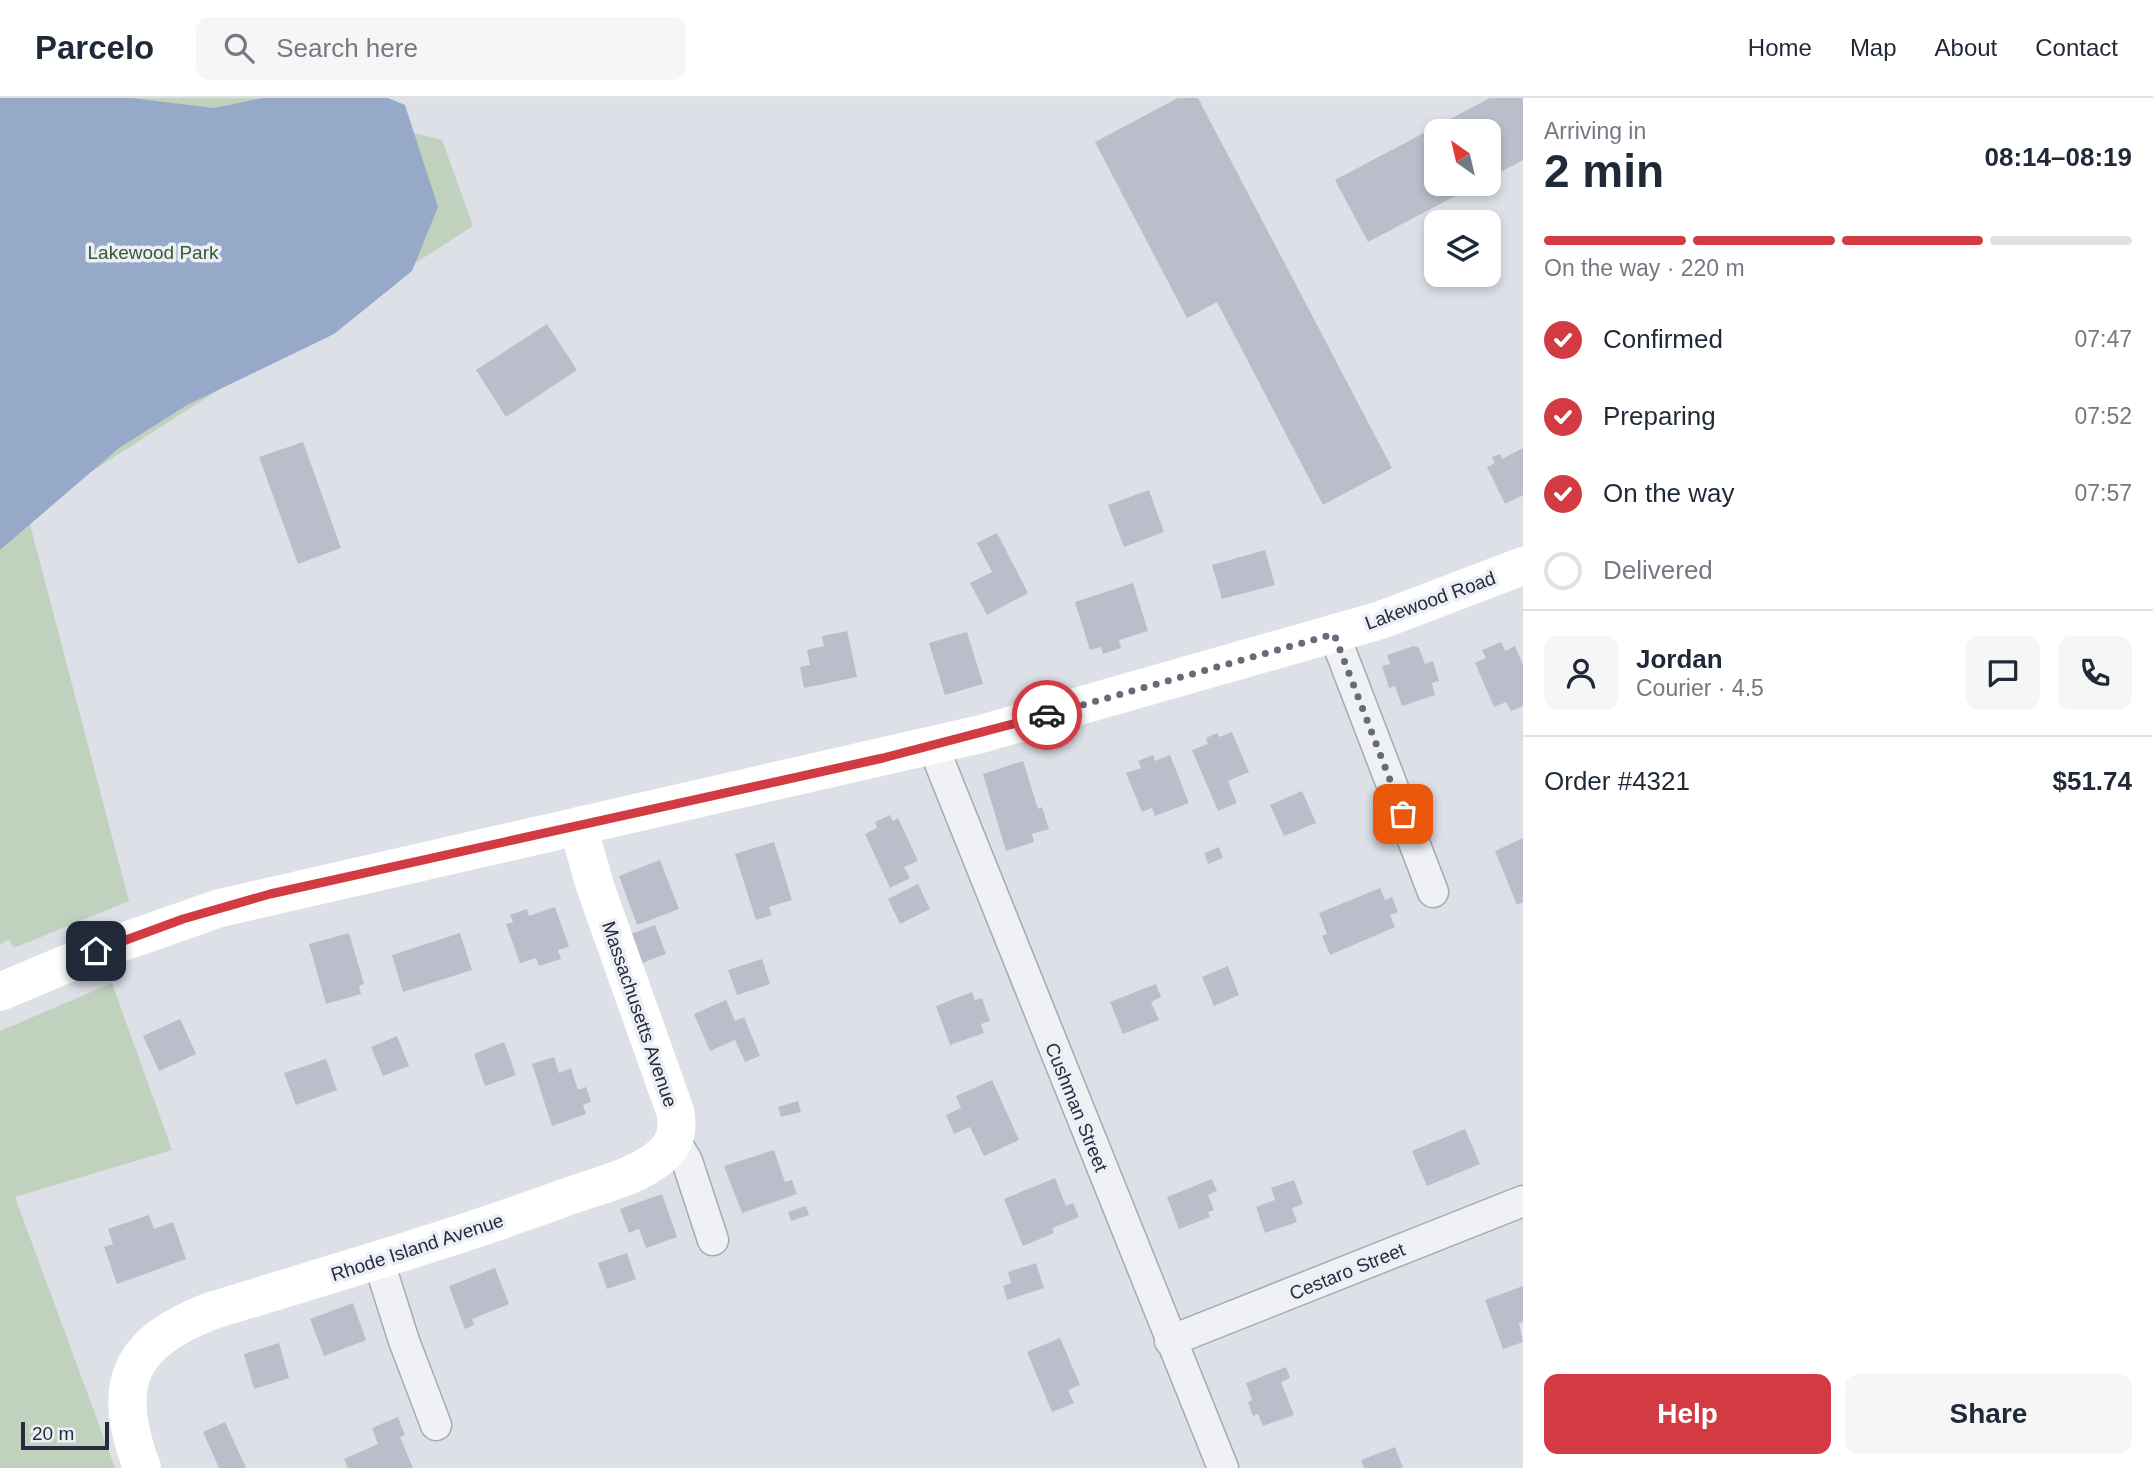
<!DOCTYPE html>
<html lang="en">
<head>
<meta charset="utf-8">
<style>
  :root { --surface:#fff; --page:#f6f6f7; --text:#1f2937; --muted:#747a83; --line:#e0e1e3; --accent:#d33b42 }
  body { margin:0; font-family:Arial,sans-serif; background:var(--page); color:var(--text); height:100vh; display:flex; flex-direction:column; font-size:26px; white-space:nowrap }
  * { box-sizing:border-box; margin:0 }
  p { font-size:23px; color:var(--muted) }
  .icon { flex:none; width:38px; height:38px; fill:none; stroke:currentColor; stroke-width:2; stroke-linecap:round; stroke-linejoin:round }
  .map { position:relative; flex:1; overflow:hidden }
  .sheet { display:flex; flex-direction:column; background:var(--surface); width:630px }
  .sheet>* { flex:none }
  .needle { width:46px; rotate:326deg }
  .buttons { position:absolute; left:1424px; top:21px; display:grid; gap:14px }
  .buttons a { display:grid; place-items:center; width:77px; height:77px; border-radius:14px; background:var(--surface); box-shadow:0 4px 10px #0003; font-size:35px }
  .scale { position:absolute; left:21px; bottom:18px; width:88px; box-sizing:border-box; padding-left:7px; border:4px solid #262c3e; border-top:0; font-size:19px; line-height:24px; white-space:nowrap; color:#262c3e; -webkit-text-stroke:5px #eceff5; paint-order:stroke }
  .pin { position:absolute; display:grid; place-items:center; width:60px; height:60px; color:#fff; margin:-30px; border-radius:14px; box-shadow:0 4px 10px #0006 }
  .courier { position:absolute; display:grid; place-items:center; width:70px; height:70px; margin:-35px; border:5px solid #d33b42; border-radius:50%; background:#fff; color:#222; box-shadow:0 2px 9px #0007 }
  .summary em { font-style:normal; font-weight:800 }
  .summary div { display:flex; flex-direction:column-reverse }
  .summary { display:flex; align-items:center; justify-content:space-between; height:119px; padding:0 21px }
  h1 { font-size:46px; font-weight:800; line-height:52px }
  .bar { display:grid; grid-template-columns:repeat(4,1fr); gap:10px 7px; align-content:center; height:84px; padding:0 21px }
  .bar i { height:9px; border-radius:5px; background:var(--line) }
  .bar .active { background:var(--accent) }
  .bar p { grid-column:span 4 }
  .line { display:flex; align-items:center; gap:18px; padding:0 21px; border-top:2px solid var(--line) }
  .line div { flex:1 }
  .round { display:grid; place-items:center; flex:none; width:74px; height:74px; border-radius:14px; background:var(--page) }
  ol { padding:0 21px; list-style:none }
  li { display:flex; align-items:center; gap:21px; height:77px }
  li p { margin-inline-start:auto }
  li .icon { padding:7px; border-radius:50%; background:var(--accent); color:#fff; stroke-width:4 }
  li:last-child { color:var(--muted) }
  li i { width:38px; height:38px; border:4px solid var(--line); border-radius:50% }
  .action { display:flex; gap:14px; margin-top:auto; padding:14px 21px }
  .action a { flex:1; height:80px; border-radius:14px; background:var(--accent); color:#fff; font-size:28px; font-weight:800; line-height:80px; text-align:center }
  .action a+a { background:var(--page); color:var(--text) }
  header { display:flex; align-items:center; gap:42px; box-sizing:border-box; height:98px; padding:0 35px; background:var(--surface); border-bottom:2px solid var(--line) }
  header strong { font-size:33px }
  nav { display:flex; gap:38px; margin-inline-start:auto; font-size:24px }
  .search { width:490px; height:63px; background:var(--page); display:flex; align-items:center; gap:18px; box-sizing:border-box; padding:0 24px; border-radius:14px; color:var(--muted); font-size:26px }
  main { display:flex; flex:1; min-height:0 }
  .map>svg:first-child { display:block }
  .green { fill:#c0d2bd }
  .water { fill:#96a9c9 }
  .building { fill:#babeca }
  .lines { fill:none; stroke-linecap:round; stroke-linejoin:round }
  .street-casing { stroke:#a6aab4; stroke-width:33 }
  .street { stroke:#eff1f5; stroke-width:30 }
  .secondary { stroke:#fff; stroke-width:38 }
  .done { stroke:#666b79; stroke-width:7; stroke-dasharray:0 12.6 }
  .route { stroke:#d33b42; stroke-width:9 }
  .labels { text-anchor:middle; stroke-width:7; stroke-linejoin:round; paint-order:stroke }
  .park-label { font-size:19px; fill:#365a32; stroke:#eceff5 }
  .street-label { font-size:19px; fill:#262c3e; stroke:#eceff5 }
</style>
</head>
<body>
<header>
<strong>Parcelo</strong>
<div class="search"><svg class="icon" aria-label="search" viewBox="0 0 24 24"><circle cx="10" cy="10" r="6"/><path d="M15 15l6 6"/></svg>Search here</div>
<nav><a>Home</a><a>Map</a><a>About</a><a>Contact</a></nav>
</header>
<main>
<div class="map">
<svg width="1523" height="1370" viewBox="0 0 1523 1370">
  <rect width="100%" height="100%" fill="#dde0e7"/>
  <!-- green -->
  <path class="green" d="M0 0H274L442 42 473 128 27 415 129 803 14 850 9 842 0 846Z
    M112 885 172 1052 15 1099 115 1370H0V933Z"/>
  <!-- water -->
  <path class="water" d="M0 0H131L214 10 263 0H388L405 7 438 109 412 173 334 236 187 307 119 350 0 452Z"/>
  <!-- building -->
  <path class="building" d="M1178 0H1198L1392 370 1323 407 1217 204 1187 220 1095 44Z
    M1490 0H1523V62L1489 80V33H1437V86H1478L1368 144 1335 82Z
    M547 226 577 272 506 319 476 272Z
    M303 344 341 450 298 466 259 359Z
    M1523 350V397L1505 406 1487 369 1495 365 1492 359 1500 356 1502 361Z
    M1149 392 1164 434 1124 449 1108 407Z
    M997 435 1028 495 987 517 970 485 992 474 977 445Z
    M1265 452 1275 487 1222 501 1212 467Z
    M1133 485 1148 533 1119 542 1121 550 1103 556 1101 549 1090 552 1075 504Z
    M847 533 857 579 804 590 800 569 810 567 807 552 824 548 822 538Z
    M967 534 983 586 945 597 929 545Z
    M1501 544 1505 553 1515 548 1523 567V608L1511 613 1506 604 1494 609 1475 565 1486 560 1482 552Z
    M1414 548 1419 550 1425 566 1433 563 1439 583 1432 585 1435 597 1402 608 1395 588 1389 590 1382 568 1390 566 1387 557Z
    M1232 634 1249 674 1228 683 1237 705 1218 713 1192 652 1208 646 1206 640 1217 635 1219 639Z
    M1153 657 1155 663 1170 657 1189 705 1155 718 1152 710 1142 714 1126 675 1141 670 1138 663Z
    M1023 663 1038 711 1042 709 1049 731 1032 736 1034 744 1006 753 983 676Z
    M1302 693 1316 725 1284 738 1270 707Z
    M890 717 893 723 898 720 918 763 904 769 910 780 890 790 865 736 877 730 875 724Z
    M1523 740V804L1517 807 1495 753Z
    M774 744 792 802 769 809 772 817 756 822 735 756Z
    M1219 749 1223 760 1208 766 1204 755Z
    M660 762 679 811 637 827 619 778Z
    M918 786 930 811 900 826 888 801Z
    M1380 790 1385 802 1392 799 1398 814 1390 817 1395 829 1330 857 1322 838 1327 836 1319 815Z
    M555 809 569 849 558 852 561 861 539 868 536 860 520 865 506 826 513 824 510 817 527 811 529 818Z
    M655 827 666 856 642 865 631 836Z
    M349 835 364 886 359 888 361 896 326 906 309 846Z
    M460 835 472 872 403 894 392 857Z
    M762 861 770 886 737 897 728 872Z
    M1228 868 1239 897 1214 908 1202 879Z
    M1156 886 1161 899 1151 904 1159 922 1123 936 1110 904Z
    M972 894 975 902 982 900 990 923 981 926 984 935 950 947 936 908Z
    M726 902 735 923 744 919 760 958 745 964 735 942 710 953 694 916Z
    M180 921 196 956 159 973 143 938Z
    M397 938 409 968 383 978 371 949Z
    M504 944 516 977 485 988 474 956Z
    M554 959 559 975 571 970 578 992 586 989 591 1004 583 1007 586 1016 552 1028 532 966Z
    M326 961 337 992 296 1007 284 975Z
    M992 982 1019 1042 984 1058 970 1029 954 1036 946 1017 961 1010 956 998Z
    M798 1003 801 1014 781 1019 778 1009Z
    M1465 1031 1480 1066 1427 1088 1412 1053Z
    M774 1052 785 1084 792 1082 797 1096 742 1115 724 1068Z
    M1055 1080 1066 1108 1073 1105 1079 1119 1052 1130 1054 1135 1023 1148 1004 1101Z
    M1212 1081 1217 1093 1208 1097 1214 1112 1208 1114 1210 1119 1179 1131 1167 1099Z
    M1294 1082 1303 1106 1292 1110 1297 1124 1265 1135 1256 1109 1275 1102 1271 1090Z
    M662 1096 677 1139 646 1150 639 1131 629 1135 620 1111Z
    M806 1108 809 1117 791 1123 788 1114Z
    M149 1117 154 1131 173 1124 186 1161 117 1186 104 1149 113 1146 108 1131Z
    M627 1155 636 1181 607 1191 598 1165Z
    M1036 1165 1044 1190 1007 1202 1003 1188 1011 1185 1008 1174Z
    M495 1170 509 1206 472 1221 474 1227 465 1231 449 1188Z
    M1523 1188V1224L1519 1225 1523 1244 1503 1251 1485 1202Z
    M353 1205 366 1242 324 1258 310 1221Z
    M1060 1240 1080 1287 1068 1292 1074 1305 1052 1314 1027 1254Z
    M279 1245 289 1280 254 1291 244 1256Z
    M1286 1269 1290 1280 1281 1284 1294 1317 1263 1328 1258 1316 1253 1318 1248 1304 1252 1302 1246 1285Z
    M398 1319 405 1337 400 1339 413 1370H348L344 1361 378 1346 372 1330Z
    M225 1324 246 1370H219L203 1334Z
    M1395 1349 1403 1370H1364L1361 1362Z"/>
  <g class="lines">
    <defs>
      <path id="street" d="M1334 536 1433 794
        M933 648 1223 1370
        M674 1041 687 1063 713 1142
        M378 1161 404 1243 436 1327
        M1170 1243 1523 1103"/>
    </defs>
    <!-- street casing -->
    <use href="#street" class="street-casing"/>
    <!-- street -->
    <use href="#street" class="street"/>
    <!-- secondary -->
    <path class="secondary" d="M0 894 97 853 220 810 981 636 1381 522 1523 468
      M142 1370C111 1287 127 1245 211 1213 328 1177 446 1143 561 1101 592 1089 633 1081 659 1060 675 1048 679 1032 675 1013L595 788 578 728"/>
  </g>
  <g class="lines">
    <!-- done -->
    <path class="done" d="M1047 617 1334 536 1403 716"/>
    <!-- route -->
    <path class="route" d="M96 853 183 821 270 796 883 660 1047 617"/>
  </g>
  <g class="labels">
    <!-- park labels -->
    <g class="park-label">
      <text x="153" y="161">Lakewood Park</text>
    </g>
    <!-- street labels -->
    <g class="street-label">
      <text transform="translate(1430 502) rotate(-20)" y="7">Lakewood Road</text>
      <text transform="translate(640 916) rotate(71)" y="7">Massachusetts Avenue</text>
      <text transform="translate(1077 1009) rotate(68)" y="7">Cushman Street</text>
      <text transform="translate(417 1149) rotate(-18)" y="7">Rhode Island Avenue</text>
      <text transform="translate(1347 1173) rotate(-22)" y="7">Cestaro Street</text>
    </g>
  </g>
</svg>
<div class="buttons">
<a><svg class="needle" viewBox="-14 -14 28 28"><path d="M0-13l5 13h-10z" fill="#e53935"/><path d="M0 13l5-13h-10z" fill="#747a83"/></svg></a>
<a><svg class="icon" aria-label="layers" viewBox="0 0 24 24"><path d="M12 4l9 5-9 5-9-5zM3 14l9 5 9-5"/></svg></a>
</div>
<div class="scale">20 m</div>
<div class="pin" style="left:1403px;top:716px;background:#ea580c"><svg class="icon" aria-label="bag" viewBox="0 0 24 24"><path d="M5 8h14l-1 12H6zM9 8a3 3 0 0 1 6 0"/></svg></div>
<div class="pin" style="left:96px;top:853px;background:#1f2937"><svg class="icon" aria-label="home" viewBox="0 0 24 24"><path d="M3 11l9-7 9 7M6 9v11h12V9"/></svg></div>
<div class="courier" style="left:1047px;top:617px"><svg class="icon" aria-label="car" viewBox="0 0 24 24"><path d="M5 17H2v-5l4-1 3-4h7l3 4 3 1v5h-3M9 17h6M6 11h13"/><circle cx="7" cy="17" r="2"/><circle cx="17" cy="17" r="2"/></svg></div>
</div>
<section class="sheet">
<div class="summary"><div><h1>2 min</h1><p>Arriving in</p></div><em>08:14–08:19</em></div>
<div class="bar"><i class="active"></i><i class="active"></i><i class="active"></i><i></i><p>On the way · 220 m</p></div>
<ol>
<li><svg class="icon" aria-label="check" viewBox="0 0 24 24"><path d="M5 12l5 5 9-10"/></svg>Confirmed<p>07:47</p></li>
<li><svg class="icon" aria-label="check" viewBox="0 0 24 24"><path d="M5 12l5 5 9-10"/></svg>Preparing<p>07:52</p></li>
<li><svg class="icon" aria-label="check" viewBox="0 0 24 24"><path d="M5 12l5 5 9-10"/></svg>On the way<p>07:57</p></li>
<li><i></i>Delivered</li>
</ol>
<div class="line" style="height:126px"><a class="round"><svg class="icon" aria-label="person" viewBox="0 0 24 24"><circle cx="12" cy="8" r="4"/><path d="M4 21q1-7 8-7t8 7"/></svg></a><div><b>Jordan</b><p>Courier · 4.5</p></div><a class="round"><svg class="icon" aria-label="chat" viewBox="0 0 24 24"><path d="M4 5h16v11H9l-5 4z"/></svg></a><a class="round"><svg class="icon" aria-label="phone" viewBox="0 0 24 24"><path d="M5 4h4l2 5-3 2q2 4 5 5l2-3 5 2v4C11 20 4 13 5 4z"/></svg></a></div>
<div class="line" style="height:91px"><div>Order #4321</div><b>$51.74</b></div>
<div class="action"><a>Help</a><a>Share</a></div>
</section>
</main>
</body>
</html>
